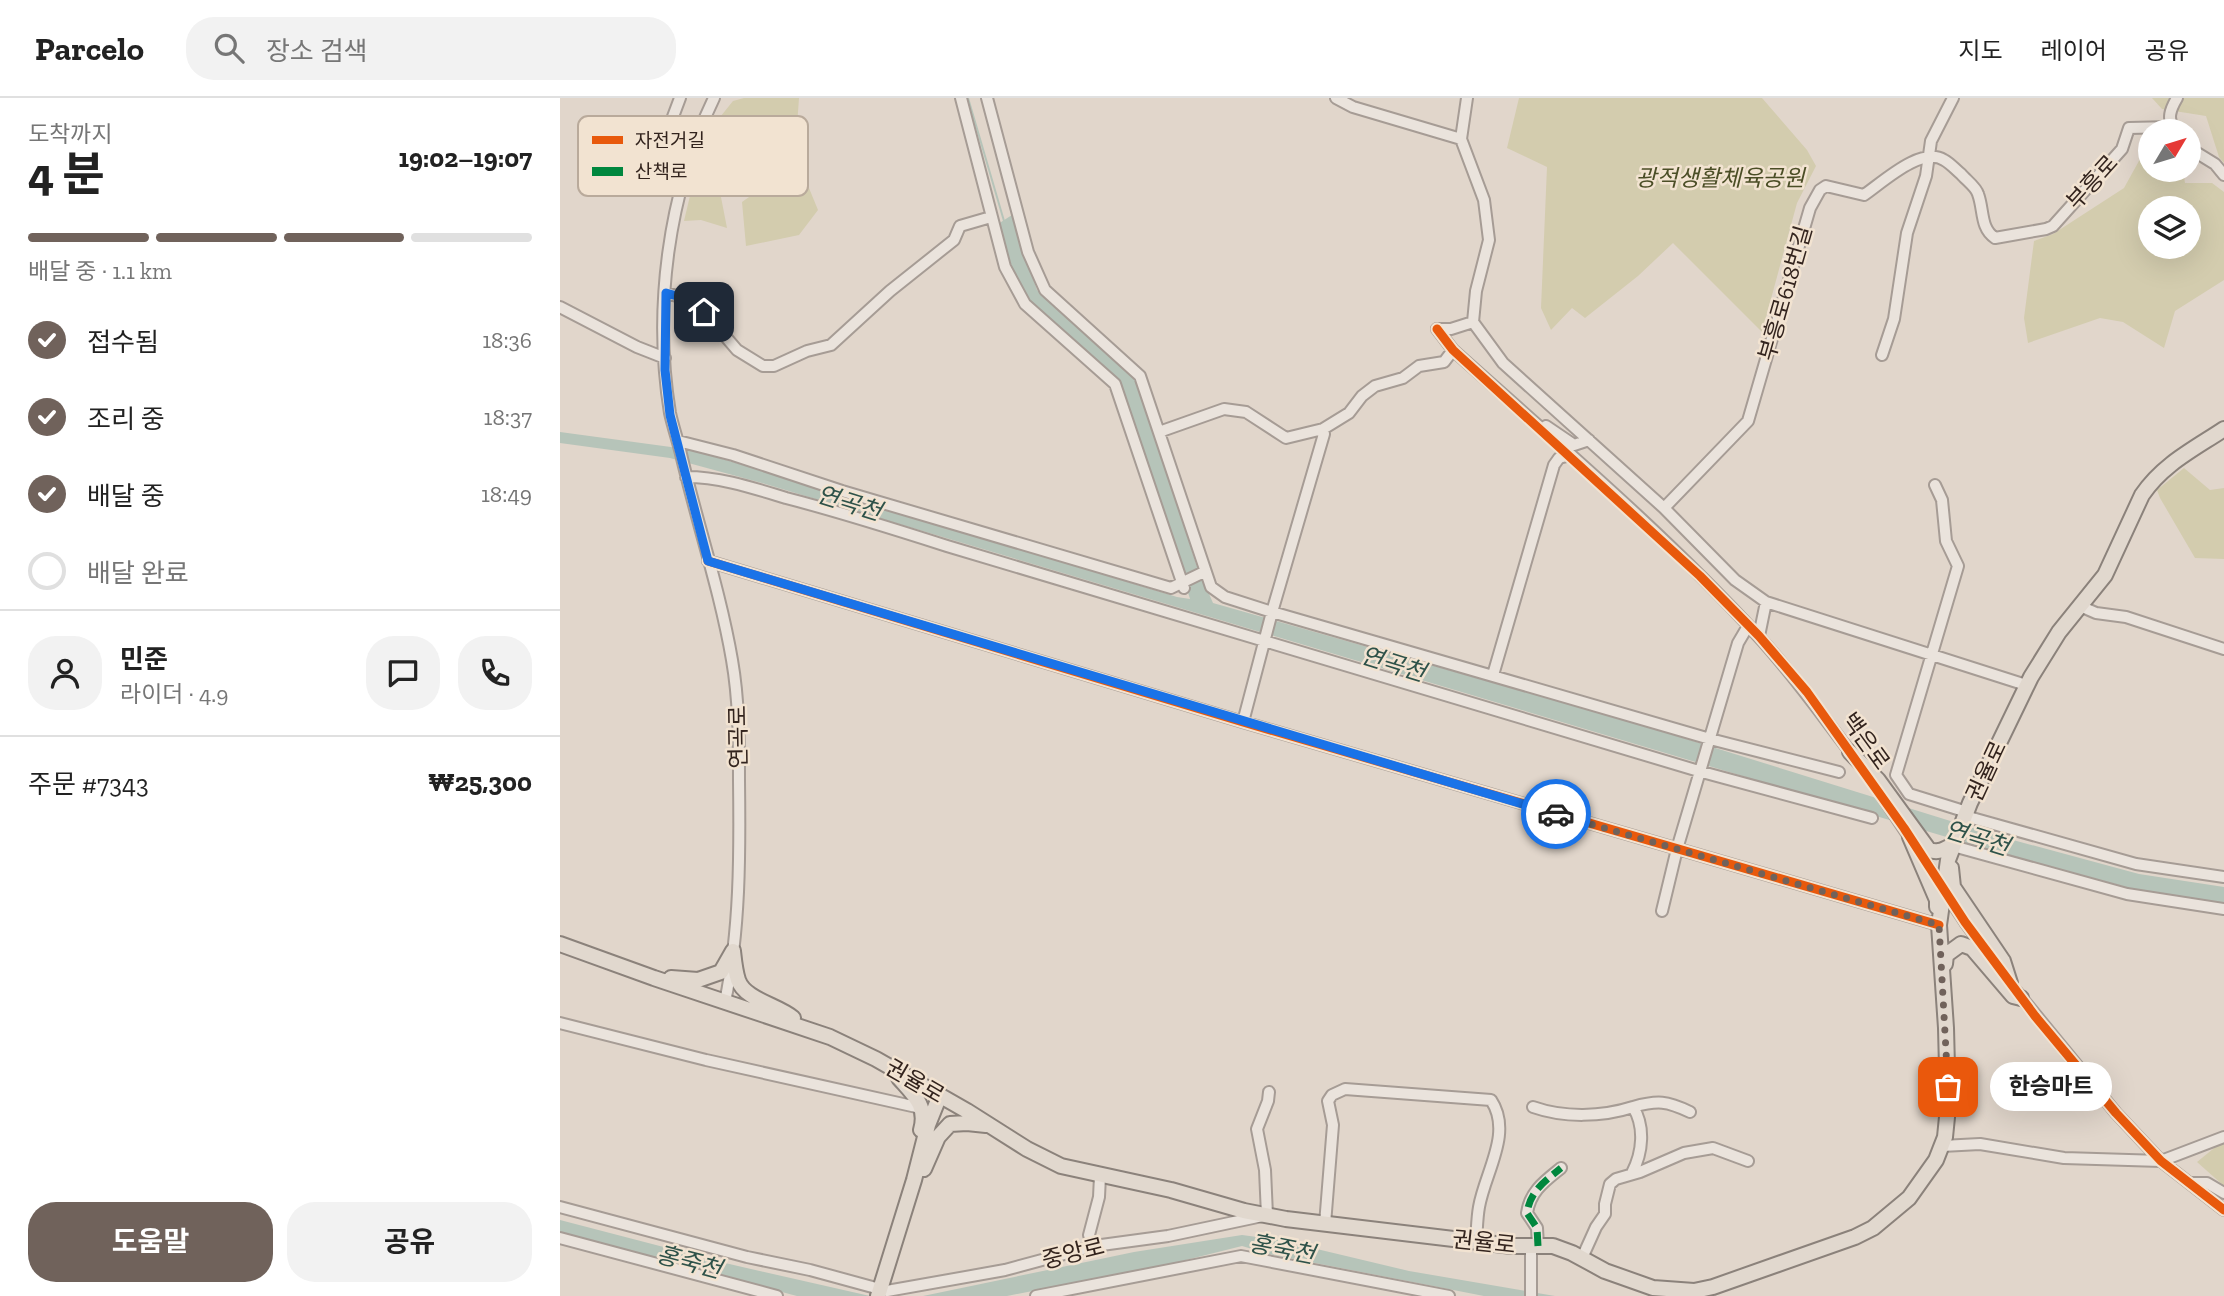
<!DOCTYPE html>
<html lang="ko">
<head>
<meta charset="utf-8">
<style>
  :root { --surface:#fff; --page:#f2f2f2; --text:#222; --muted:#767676; --line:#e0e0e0; --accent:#70625b }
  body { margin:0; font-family:"Zilla Slab","Noto Sans KR",serif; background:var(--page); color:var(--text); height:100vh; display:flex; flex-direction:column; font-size:26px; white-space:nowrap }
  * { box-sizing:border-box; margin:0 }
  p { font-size:23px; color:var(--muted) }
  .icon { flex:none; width:38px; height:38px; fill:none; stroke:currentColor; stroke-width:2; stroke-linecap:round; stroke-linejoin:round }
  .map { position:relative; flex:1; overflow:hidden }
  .side { display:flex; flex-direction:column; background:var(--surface); width:560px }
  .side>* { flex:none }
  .needle { width:46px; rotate:52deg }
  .tools { position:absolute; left:1578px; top:21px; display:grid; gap:14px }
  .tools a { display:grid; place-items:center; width:63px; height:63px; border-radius:50%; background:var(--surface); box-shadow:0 7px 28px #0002; font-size:35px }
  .pin { position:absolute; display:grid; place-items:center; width:60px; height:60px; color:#fff; margin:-30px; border-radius:14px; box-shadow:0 4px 10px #0006 }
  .courier { position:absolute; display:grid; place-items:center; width:70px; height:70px; margin:-35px; border:5px solid #1a73e8; border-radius:50%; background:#fff; color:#222; box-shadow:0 2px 9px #0007 }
  .bubble { position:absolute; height:49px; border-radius:24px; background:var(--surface); box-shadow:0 7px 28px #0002; font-size:23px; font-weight:700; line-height:49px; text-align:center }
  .headline em { font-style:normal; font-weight:700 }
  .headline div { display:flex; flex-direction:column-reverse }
  .headline { display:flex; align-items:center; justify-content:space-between; height:119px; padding:0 28px }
  h1 { font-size:46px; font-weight:700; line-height:52px }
  .bar { display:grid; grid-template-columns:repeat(4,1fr); gap:10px 7px; align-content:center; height:84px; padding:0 28px }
  .bar i { height:9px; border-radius:5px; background:var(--line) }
  .bar .current { background:var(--accent) }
  .bar p { grid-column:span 4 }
  .line { display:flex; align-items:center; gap:18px; padding:0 28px; border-top:2px solid var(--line) }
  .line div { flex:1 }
  .round { display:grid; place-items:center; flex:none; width:74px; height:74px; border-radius:28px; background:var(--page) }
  ol { padding:0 28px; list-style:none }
  li { display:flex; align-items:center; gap:21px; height:77px }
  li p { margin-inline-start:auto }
  li .icon { padding:7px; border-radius:50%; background:var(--accent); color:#fff; stroke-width:4 }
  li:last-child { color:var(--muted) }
  li i { width:38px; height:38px; border:4px solid var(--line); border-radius:50% }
  .button { display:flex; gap:14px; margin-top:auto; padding:14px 28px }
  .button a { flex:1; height:80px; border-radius:28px; background:var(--accent); color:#fff; font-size:28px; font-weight:700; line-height:80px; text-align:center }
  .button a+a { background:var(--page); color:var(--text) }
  header { display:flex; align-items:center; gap:42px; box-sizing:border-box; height:98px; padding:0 35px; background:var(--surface); border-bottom:2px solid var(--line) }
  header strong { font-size:33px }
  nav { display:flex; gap:38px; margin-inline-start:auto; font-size:24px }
  .search { width:490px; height:63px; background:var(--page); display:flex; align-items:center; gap:18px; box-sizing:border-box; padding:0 24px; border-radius:28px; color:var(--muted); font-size:26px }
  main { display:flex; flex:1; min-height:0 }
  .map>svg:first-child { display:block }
  .green { fill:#d3ccae; fill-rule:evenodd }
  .water { fill:#b6c4b9 }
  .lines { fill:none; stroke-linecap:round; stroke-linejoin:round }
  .stream { stroke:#b6c4b9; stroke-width:2 }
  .minor-casing { stroke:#a69c95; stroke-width:14 }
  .major-casing { stroke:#8b827b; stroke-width:18 }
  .minor { stroke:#eae3dc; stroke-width:10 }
  .major { stroke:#e1d8ce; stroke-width:14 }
  .quiet { stroke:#00873e; stroke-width:7; stroke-dasharray:14 7; stroke-linecap:butt }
  .cycleway-casing { stroke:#f2e3d1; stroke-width:13 }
  .cycleway { stroke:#e8590c; stroke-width:9 }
  .done { stroke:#70625b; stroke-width:7; stroke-dasharray:0 12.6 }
  .route { stroke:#1a73e8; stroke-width:9 }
  .labels { text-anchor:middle; stroke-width:5; stroke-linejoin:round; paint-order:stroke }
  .park-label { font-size:23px; font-style:italic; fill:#4b4e26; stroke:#f2e3d1 }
  .street-label { font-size:23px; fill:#33241e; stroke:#f2e3d1 }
  .water-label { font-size:24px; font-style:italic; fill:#2e5249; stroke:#f2e3d1 }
  .key { fill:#f2e3d1; stroke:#b9aa9b; stroke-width:2 }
  .key-label { font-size:19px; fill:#33241e }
</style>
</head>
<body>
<header>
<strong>Parcelo</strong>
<div class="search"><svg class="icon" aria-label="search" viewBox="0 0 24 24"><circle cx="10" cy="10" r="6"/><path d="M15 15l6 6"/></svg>장소 검색</div>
<nav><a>지도</a><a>레이어</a><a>공유</a></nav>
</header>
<main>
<section class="side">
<div class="headline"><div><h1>4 분</h1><p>도착까지</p></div><em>19:02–19:07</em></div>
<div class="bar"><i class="current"></i><i class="current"></i><i class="current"></i><i></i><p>배달 중 · 1.1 km</p></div>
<ol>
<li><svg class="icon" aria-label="check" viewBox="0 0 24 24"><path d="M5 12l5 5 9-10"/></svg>접수됨<p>18:36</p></li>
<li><svg class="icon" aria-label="check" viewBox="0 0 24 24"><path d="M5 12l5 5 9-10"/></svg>조리 중<p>18:37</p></li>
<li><svg class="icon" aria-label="check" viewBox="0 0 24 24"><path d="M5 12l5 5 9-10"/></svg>배달 중<p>18:49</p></li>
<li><i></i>배달 완료</li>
</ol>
<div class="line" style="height:126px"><a class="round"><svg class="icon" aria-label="person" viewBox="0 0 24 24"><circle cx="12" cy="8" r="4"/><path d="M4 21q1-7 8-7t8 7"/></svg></a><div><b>민준</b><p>라이더 · 4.9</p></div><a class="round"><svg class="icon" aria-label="chat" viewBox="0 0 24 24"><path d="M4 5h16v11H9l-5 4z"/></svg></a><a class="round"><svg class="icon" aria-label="phone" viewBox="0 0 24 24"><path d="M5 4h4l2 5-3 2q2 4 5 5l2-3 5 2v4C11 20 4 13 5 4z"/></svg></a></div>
<div class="line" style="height:91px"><div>주문 #7343</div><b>₩25,300</b></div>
<div class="button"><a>도움말</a><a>공유</a></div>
</section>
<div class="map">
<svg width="1664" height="1198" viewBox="0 0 1664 1198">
  <rect width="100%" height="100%" fill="#e1d6cb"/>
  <!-- green -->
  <path class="green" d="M184 0H239L235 56 258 112 239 137 186 148 182 104 209 85 192 39 171 48 160 94 167 130 141 122 124 123 144 39 173 3Z
    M959 0H1202L1247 52 1256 68 1237 105 1202 234 1113 145 1078 178 1025 220 1012 210 991 232 981 210 987 69 947 50Z
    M1592 0H1664V65L1659 59 1646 18 1602 11Z
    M1585 52 1591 54V72H1623L1625 85H1652L1664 94V182L1615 213 1604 250 1563 224 1540 220 1468 245 1464 220 1474 143 1493 136 1564 90ZM1591 110H1629V149H1591Z
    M1624 370 1650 392 1664 390V461L1635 460 1600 400 1597 392Z
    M1664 1042V1088L1637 1064Z"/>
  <!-- water -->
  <path class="water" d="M452 117 477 192 578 284 636 466 653 505 1075 625 1442 739 1579 776 1664 789V805L1573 791 1420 749 202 385 110 360 0 345V334L133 352 617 499 630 501 596 390 560 287 465 200 454 175 438 126Z
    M0 1122 165 1165 310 1198H237L0 1135Z
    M682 1137 719 1142 849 1173 995 1198H924L709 1156 682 1148 606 1167 447 1198H363L574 1154Z"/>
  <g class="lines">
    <!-- stream -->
    <path class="stream" d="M408 0 444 123"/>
    <defs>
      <path id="minor" d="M120 0 108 32 128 65
        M154 0C108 95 93 211 110 315 113 329 118 343 121 356 137 425 160 492 172 562 179 602 179 642 179 683 180 756 180 832 165 904
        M401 0 445 169 465 206 555 286 624 490
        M427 0 468 154 485 192 580 278 651 489 665 499 712 514 1150 641 1279 674
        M776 0 793 9 901 41
        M907 0 901 41 924 102 929 142 916 193 913 224 943 265 1104 410 1175 482 1206 504 1466 587
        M1614 33C1607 20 1610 12 1617 0
        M1629 50 1655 66 1664 77
        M106 195 135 203 177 252 203 268H214L247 253 271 247 330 193 394 142 400 128 431 119
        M0 209 77 249 105 260
        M877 231 893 252C997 345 1105 436 1199 539 1234 577 1263 619 1294 659
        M877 231H891L913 224
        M1322 257 1334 221 1347 135 1366 78 1371 43 1393 0
        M986 328 1014 347 1029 342
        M599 334 664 311 686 314 726 340 763 331 789 315 802 298 815 288 843 280 859 268 884 264 893 252
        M118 343 173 357 282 393 611 490 644 474
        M126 379C161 379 193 390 226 400 281 414 334 431 387 448L1142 674 1312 720
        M1375 387 1382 402 1386 443 1398 468 1336 677 1349 696 1407 714
        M1104 410 1188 323 1250 110 1260 92 1266 88 1304 97C1323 84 1361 48 1384 62 1390 65 1396 72 1401 76 1406 82 1416 89 1418 96 1424 112 1420 130 1435 140L1486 131 1493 128 1562 51 1569 30 1612 29
        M148 463 683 624 1379 827
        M1520 508 1536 515 1566 519 1664 551
        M1199 538 1206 504
        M933 577 994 367 999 360 1010 357
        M683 624 712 514 764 336 763 331
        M1322 698 1354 746
        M1405 718 1576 766 1664 779
        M1393 748 1567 796 1664 811
        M1366 765 1405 824 1445 878
        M1102 813 1117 751 1178 545 1188 528
        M1457 894 1556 1015 1601 1063 1664 1112
        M0 925 146 962 361 1010
        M973 1009C1004 1020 1042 1019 1073 1009 1085 1028 1083 1054 1072 1075
        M1073 1009C1098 1002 1107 1003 1130 1014
        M1382 1048 1420 1046 1504 1060 1601 1063 1664 1039
        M1631 1085H1647L1664 1095
        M0 1109 187 1159 250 1172 327 1193 445 1172 534 1148 608 1138 707 1117 705 1072 697 1031 708 1003 709 994
        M765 1126 773 1027 768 1003 772 997 785 991 931 1002C953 1035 925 1074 919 1109 917 1120 917 1132 916 1143
        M0 1140 217 1198
        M534 1148 529 1137 539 1099 540 1078
        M978 1148 977 1130 967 1115C970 1093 985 1083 1001 1070
        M1022 1160 1036 1129 1045 1116V1106L1050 1086 1056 1081 1080 1074 1124 1055 1153 1050 1188 1063
        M476 1198 681 1158 889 1198
        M971 1198V1148"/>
      <path id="major" d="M1290 654 1318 682 1369 752C1379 755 1384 752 1394 746
        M1350 739 1377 802V809
        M1391 770 1393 789 1443 863 1450 885
        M0 846 94 880 270 939 316 961 407 1013 467 1051 501 1068 611 1092 684 1113 726 1121 952 1148H993L1012 1155 1045 1173 1093 1190 1134 1193 1153 1189 1295 1139 1313 1130 1349 1100 1376 1062 1385 1039 1388 1009 1386 930 1379 827 1388 762 1410 705 1471 579 1499 534 1545 477 1582 397C1603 366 1634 351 1664 331
        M173 853C174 862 175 873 178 882 185 902 218 907 233 920
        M1385 866 1386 857 1401 846 1412 850 1453 898 1461 900
        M111 880 138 882 161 874 173 853
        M339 980C353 996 368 1008 361 1032
        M364 1071 378 1039 390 1026 407 1025 426 1027
        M318 1198 354 1082 368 1027 380 997"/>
    </defs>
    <!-- minor casing -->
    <use href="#minor" class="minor-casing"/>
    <!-- major casing -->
    <use href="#major" class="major-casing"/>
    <!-- minor -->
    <use href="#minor" class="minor"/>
    <!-- major -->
    <use href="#major" class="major"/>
    <!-- quiet -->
    <path class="quiet" d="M978 1148 977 1130 967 1115C970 1093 985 1083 1001 1070"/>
    <defs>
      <path id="cycleway" d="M877 231 893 252 1140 478 1199 538 1247 594 1344 730 1405 824 1475 918 1556 1015 1601 1063 1664 1112
        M148 463 683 624 1379 827"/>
    </defs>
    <!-- cycleway casing -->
    <use href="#cycleway" class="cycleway-casing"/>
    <!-- cycleway -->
    <use href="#cycleway" class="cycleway"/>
  </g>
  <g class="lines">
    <!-- done -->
    <path class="done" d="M996 716 1379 827 1388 989"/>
    <!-- route -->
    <path class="route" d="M144 214 135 203 106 195 105 272 110 317 148 463 996 716"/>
  </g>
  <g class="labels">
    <!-- park labels -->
    <g class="park-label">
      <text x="1160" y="88">광적생활체육공원</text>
    </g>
    <!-- street labels -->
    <g class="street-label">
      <text transform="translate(1532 84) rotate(-48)" y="8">부흥로</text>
      <text transform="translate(1225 195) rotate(-74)" y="8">부흥로618번길</text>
      <text transform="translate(178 639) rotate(-91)" y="8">연곡로</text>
      <text transform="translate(1306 643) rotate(54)" y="8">백은로</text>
      <text transform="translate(1426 673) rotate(-65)" y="8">권율로</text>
      <text transform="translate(355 983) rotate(30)" y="8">권율로</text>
      <text transform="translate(924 1144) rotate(6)" y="8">권율로</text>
      <text transform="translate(513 1155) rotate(-14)" y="8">중앙로</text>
    </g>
    <!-- water labels -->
    <g class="water-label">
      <text transform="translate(289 405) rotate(17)" y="8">연곡천</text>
      <text transform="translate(833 566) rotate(17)" y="8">연곡천</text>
      <text transform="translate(1417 740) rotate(17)" y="8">연곡천</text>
      <text transform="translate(722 1151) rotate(11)" y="8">홍죽천</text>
      <text transform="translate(129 1164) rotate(15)" y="8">홍죽천</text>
    </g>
  </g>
  <!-- legend -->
  <rect x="18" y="18" width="230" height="80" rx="10" class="key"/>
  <rect x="32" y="38" width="31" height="8" fill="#e8590c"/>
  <rect x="32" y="69" width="31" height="9" fill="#00873e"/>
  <g class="key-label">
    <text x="75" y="49">자전거길</text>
    <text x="75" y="80">산책로</text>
  </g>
</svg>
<div class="tools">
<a><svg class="needle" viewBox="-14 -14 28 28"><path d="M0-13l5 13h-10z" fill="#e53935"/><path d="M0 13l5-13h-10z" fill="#767676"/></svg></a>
<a><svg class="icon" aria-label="layers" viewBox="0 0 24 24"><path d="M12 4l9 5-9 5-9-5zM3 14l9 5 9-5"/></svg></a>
</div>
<div class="pin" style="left:1388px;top:989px;background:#ea580c"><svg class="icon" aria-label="bag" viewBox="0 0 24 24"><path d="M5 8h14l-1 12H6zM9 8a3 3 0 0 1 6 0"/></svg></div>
<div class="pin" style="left:144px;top:214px;background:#1f2937"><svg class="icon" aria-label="home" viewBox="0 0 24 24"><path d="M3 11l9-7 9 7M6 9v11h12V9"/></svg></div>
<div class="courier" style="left:996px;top:716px"><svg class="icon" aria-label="car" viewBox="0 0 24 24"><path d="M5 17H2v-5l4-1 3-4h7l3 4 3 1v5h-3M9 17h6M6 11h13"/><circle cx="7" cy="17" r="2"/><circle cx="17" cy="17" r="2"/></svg></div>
<div class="bubble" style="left:1430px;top:964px;width:122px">한승마트</div>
</div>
</main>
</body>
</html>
